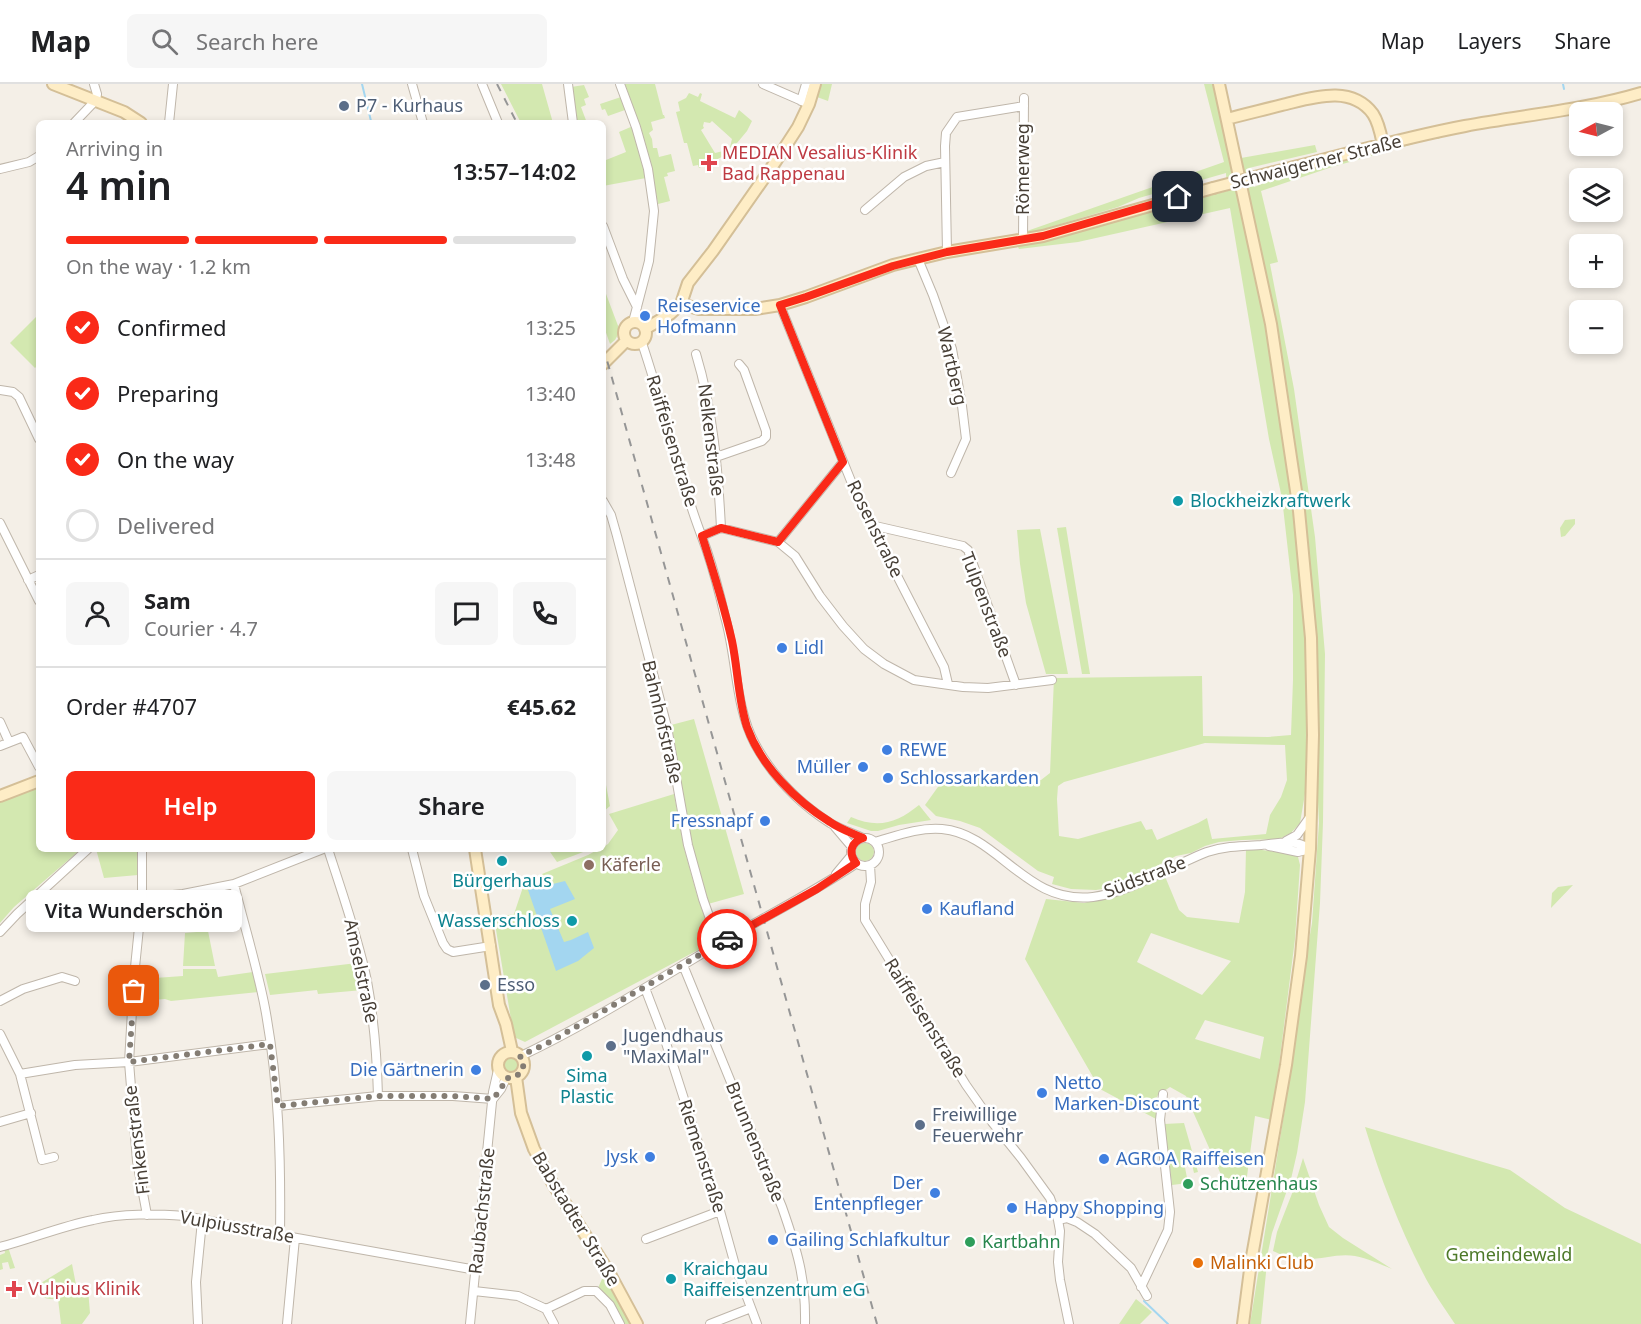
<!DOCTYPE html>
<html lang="en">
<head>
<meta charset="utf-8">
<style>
  :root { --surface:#fff; --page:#f6f6f6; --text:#202124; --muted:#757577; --line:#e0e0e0; --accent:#fa2a18 }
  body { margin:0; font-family:"Noto Sans",sans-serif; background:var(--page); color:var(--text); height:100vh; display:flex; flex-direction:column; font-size:22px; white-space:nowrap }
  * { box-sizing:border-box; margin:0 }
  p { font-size:20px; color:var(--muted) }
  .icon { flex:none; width:33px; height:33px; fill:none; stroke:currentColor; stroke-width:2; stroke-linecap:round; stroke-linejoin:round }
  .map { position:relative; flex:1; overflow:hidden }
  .details { position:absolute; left:36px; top:36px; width:570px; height:732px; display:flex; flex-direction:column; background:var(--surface); border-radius:9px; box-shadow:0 3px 9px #0003 }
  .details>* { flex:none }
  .needle { width:39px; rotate:263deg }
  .controls { position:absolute; left:1569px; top:18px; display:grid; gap:12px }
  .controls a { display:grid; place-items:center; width:54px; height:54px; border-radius:9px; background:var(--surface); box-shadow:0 3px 9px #0003; font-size:30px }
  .pin { position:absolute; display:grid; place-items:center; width:51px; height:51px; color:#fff; margin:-26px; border-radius:12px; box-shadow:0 3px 9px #0006 }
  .courier { position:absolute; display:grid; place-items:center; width:60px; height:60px; margin:-30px; border:4px solid #fa2a18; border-radius:50%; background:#fff; color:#222; box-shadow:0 2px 8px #0007 }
  .bubble { position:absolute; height:42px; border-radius:9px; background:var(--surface); box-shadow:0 3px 9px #0003; font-size:20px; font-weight:600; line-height:42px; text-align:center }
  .head em { font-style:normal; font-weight:600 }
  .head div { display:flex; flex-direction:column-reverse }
  .head { display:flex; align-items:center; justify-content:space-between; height:102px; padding:0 30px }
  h1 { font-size:39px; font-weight:600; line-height:45px }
  .bar { display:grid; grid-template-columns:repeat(4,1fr); gap:9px 6px; align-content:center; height:72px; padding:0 30px }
  .bar i { height:8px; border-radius:4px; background:var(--line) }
  .bar .active { background:var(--accent) }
  .bar p { grid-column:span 4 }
  .line { display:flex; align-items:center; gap:15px; padding:0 30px; border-top:2px solid var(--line) }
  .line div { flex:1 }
  .round { display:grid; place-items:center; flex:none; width:63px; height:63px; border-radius:9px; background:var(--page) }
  ol { padding:0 30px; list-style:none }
  li { display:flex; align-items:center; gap:18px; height:66px }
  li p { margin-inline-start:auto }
  li .icon { padding:6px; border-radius:50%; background:var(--accent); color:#fff; stroke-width:4 }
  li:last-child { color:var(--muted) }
  li i { width:33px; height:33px; border:3px solid var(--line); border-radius:50% }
  .cta { display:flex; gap:12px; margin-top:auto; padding:12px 30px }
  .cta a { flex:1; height:69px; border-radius:9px; background:var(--accent); color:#fff; font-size:24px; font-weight:600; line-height:69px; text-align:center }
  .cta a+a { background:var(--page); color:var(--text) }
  header { display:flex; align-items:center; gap:36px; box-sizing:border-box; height:84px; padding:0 30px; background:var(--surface); border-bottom:2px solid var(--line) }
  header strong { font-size:28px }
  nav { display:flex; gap:33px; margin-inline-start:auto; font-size:21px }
  .search { width:420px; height:54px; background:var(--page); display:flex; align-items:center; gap:15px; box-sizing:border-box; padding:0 21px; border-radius:9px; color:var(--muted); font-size:22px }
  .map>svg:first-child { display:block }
  .green { fill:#d3e8b0; fill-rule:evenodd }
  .water { fill:#a3d6f0 }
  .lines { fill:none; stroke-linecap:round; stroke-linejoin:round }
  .stream { stroke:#a3d6f0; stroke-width:2 }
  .street-casing { stroke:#bfb6aa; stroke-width:10 }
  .secondary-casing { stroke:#d4bf97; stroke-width:14 }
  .street { stroke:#fff; stroke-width:8 }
  .secondary { stroke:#feedc6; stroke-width:10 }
  .rail { stroke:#969696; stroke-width:2; stroke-dasharray:8 8; stroke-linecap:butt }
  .secondary-bridge-casing { stroke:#d4bf97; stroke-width:14; stroke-linecap:butt }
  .secondary-bridge { stroke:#feedc6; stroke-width:10 }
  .done { stroke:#847d74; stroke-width:6; stroke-dasharray:0 10.8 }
  .route { stroke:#fa2a18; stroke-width:8 }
  .service-dot { fill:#5c6f8a; stroke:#fff; stroke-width:2 }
  .health-dot { fill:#e0444e; stroke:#fff; stroke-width:2 }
  .shop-dot { fill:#3f7fe0; stroke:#fff; stroke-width:2 }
  .culture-dot { fill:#0f9aa8; stroke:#fff; stroke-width:2 }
  .education-dot { fill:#8d6e63; stroke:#fff; stroke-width:2 }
  .leisure-dot { fill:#2e9e5b; stroke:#fff; stroke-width:2 }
  .food-dot { fill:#e8710a; stroke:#fff; stroke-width:2 }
  .labels { text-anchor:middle; stroke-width:5; stroke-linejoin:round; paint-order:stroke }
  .service-label { font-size:18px; fill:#4e5e75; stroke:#fff; text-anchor:start }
  .health-label { font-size:18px; fill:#be3a42; stroke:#fff; text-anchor:start }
  .street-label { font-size:18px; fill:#473f36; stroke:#fff }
  .shop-label { font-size:18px; fill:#366cbe; stroke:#fff; text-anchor:start }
  .culture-label { font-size:18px; fill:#0d838f; stroke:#fff; text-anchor:start }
  .education-label { font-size:18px; fill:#785e54; stroke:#fff; text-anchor:start }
  .leisure-label { font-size:18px; fill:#27864d; stroke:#fff; text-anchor:start }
  .park-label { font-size:18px; fill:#4d7929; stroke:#fff }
  .food-label { font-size:18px; fill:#c56008; stroke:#fff; text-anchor:start }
</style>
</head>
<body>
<header>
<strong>Map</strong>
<div class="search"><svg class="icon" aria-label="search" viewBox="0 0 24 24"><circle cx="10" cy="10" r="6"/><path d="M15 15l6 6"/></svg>Search here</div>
<nav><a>Map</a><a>Layers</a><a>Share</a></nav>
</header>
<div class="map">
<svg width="1641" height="1240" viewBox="0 0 1641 1240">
  <rect width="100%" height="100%" fill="#f4efe7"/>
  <!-- green -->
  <path class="green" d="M501 0H542L553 39H521Z
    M625 0H655L663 31H664L665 34 651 38 653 46 649 49 652 55 653 64H657L659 73 671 70 675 87 667 89 668 92 664 93 670 117 658 120C651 78 639 39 625 0Z
    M820 0H832L828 17 817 13Z
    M1204 0H1214L1261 214 1286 367 1301 478 1307 560V698L1300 739 1291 749 1279 755 1242 756 1219 758 1205 762 1191 769 1176 772 1124 799 1109 804 1096 806 1071 805 1052 800 1054 793 1038 787 980 744 960 737 936 732 925 721 948 689 1041 696 1050 689 1054 594 1202 592 1203 652 1268 653 1291 651 1293 596V511L1282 414 1269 355 1230 124 1078 158 1019 165 1018 163 1027 159 1227 107 1226 89 1139 114 1118 123 1027 150V147L1224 78ZM1205 659 1285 661 1287 696 1281 713 1270 731 1266 750 1212 755 1207 734 1198 739 1157 756 1152 745 1146 746 1141 737 1078 755 1059 752 1057 715 1058 702 1064 698Z
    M584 1 589 13 584 15 586 21 581 23 587 39H576L571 3Z
    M689 9 698 13 700 9 702 10 700 17 735 34 739 26 752 37 747 47 732 65 730 63 732 55 712 37 710 39 704 38 703 42 704 44 701 46 715 69 723 67 726 71 699 84 698 81 693 82 687 59H684L676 28 680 27 678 18 686 14Z
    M621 13 625 26 608 32 605 25 602 26 600 20Z
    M1571 19 1572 22 1448 40 1451 38Z
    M633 42 646 94 603 102V70L606 76 626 68 619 48Z
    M1436 52 1440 55H1431L1332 83 1261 107 1278 178 1270 180 1294 305 1315 453 1325 570 1323 738 1320 819 1305 1018 1297 1069 1291 1095 1272 1149 1268 1168 1261 1240H1250L1285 1024 1302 897 1312 839 1319 739 1304 426 1276 239 1241 74 1315 61 1317 68 1249 84 1254 103 1267 98V95Z
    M603 202 620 247 615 256 610 260 603 240Z
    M39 230V280L35 284 10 259Z
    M1575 435V440L1565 452 1561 453 1560 444 1565 436Z
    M1066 443 1090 590H1082L1057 444Z
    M1040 445 1068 590H1046L1026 519 1020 480 1017 446Z
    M694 635 744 810 708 820 692 762 671 641Z
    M603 685 610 722 603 728Z
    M39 701V765H81L14 823 0 839V715Z
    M674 710 684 764 697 811 713 858 525 958 514 953 494 834 514 830 523 803 544 799 542 790 588 771 599 765H603V763L608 760 618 746 609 730Z
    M919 721 931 736 899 741 878 747H871L847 739 851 733C878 745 897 739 919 721Z
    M856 768a9 9 0 1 1 18 0a9 9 0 1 1-18 0Z
    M1246 764 1285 769 1298 773 1300 781 1295 855 1272 1036 1255 1032 1246 1100 1223 1095 1186 1012 1170 1003 1157 1012 1156 1035 1100 1005 1025 875 1046 815 1084 819 1140 802 1164 790 1179 826 1187 833 1239 839 1245 808ZM1151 849 1231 877 1202 911 1137 878ZM1205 936 1264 953 1260 975 1195 955Z
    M96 765H137L138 791 104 794Z
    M548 765H591L557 778Z
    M1573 801 1551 824 1552 809 1558 803Z
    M208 847 215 882H183L185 849Z
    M357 879 363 906 318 910 317 906 270 911 265 890Z
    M183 885H216L218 893 253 888 258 908 171 917 165 915 140 917 141 895 183 892Z
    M503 981a8 8 0 1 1 16 0a8 8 0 1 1-16 0Z
    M1184 1039 1198 1088 1194 1089 1190 1072 1183 1073 1188 1099 1172 1101 1164 1040Z
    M1365 1043 1510 1086 1565 1124 1641 1160V1240H1455C1444 1223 1432 1207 1423 1189 1399 1142 1380 1093 1365 1043Z
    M1303 1074 1319 1121 1329 1143 1343 1154 1392 1185C1380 1180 1367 1174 1355 1172 1340 1169 1323 1175 1307 1175L1302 1180 1273 1167 1277 1148 1293 1107Z
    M8 1163 15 1184 10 1185 8 1178 2 1179 3 1185 0 1186V1171L5 1169 4 1164Z
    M72 1180 77 1206 88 1205 90 1229 82 1240H61L58 1215C46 1216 39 1214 36 1202Z
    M605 1194 630 1240H623L598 1204 602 1195Z
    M1136 1215 1152 1228 1140 1240H1119Z"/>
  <!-- water -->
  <path class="water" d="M565 797 575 815 550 825 564 858 571 856 588 848 594 864 578 877 556 887 528 806Z"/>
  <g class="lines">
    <!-- stream -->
    <path class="stream" d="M362 0 371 37
      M1563 0 1564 5
      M1144 1217 1168 1240"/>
    <defs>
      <path id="street" d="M412 0 423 39
        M482 0 498 39
        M568 0 573 39
        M620 0 636 43 648 85 654 127 649 177 633 238
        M763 0 809 20
        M801 17 806 0
        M74 39 96 16 97 10 94 0
        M169 39 173 0
        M0 85 29 78 39 72
        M865 126 904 93 926 82 945 78
        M603 142 623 195 637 223
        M1023 156 1024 14
        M947 168 945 62 946 49 957 33 1024 22
        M918 175 933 211 952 265 962 322 966 355 951 389
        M780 221 855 407 871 441 944 583 948 600
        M642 259C659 310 673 363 689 415 694 433 701 450 707 467 714 488 720 511 725 533 737 574 735 623 755 660 773 693 799 719 830 739 840 745 852 749 863 754
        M696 270C713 326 718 385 721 444
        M0 306 13 308 19 313 39 355
        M716 373 762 357 766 353V347L744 286 739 280
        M603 417 611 431 617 452 667 643 688 761 703 815 719 860
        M0 439 39 517
        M871 441 963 462 968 466 1016 601
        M702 452 721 444 778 458 795 472 820 512 843 542 864 565 884 580 914 596 963 603 988 604 1052 596
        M778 458 843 378
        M28 496 39 491
        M0 638 9 658
        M0 662 23 653 39 683
        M835 743 852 763
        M851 768a14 14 0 1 1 28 0a14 14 0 1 1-28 0Z
        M1286 757 1297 751 1310 733
        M875 758C896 752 919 743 942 745 999 750 1025 821 1093 813 1131 808 1171 782 1207 768 1225 762 1243 762 1261 761 1280 759 1293 754 1310 765
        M1269 762 1298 768 1310 765
        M142 765V814L134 893 129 978 137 1077 147 1131
        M328 765C342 809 358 853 367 897 374 935 377 974 378 1012
        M412 765 424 812 443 859 447 865 453 868 491 862
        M870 781 871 798 865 820V836L966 1001 992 1038 1021 1074 1050 1114 1058 1136 1060 1147 1058 1178 1060 1196 1069 1240
        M836 790 851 772
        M234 800C244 841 257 882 265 924 279 999 281 1075 280 1151
        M142 814 183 810 234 800 323 765
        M0 848 17 830 88 765
        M683 881 782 1123C797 1166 806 1194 805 1240
        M645 904 666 959 720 1127 735 1181 757 1240
        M0 917 23 905 62 893 75 897
        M0 950 20 990 42 1076 54 1073
        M521 972C588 940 651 900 715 862 762 834 811 810 857 779
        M20 990 75 981 129 978 270 960
        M493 1015 501 1005 506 994
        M278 1022 378 1012H453L493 1015
        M0 1038 31 1029
        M1058 1136 1067 1134 1077 1138 1095 1150 1131 1184 1147 1212
        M646 1155 720 1127
        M0 1163C31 1155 62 1142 93 1136 123 1129 155 1130 185 1132L280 1151 476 1186
        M1141 1203 1168 1146 1170 1128 1160 1036 1163 1010
        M474 1207 518 1212 546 1225 554 1240
        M546 1225 584 1207H596L610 1221 620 1240
        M198 1240 196 1198 202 1137
        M287 1240 295 1154
        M470 1240 493 1008 498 986
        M710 1240 751 1224"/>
      <path id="secondary" d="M53 0 124 28 141 39
        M1219 0 1271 240 1299 427 1311 554 1313 651 1310 765 1301 872 1286 981 1251 1178 1243 1240
        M1227 35C1245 30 1263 26 1282 21 1312 14 1351 0 1373 30 1379 39 1381 51 1383 61
        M1274 88C1337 73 1401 54 1465 42 1524 31 1584 26 1641 9
        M681 220 699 225H755L780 221 806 213 893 181 947 168 1043 152 1213 104
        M624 249a11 11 0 1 1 22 0a11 11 0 1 1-22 0Z
        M645 245 670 230 681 220 688 199 713 167 776 77 798 43 809 20 815 0
        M603 280 626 257
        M0 712 39 697
        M475 765 499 921 506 940 512 967
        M498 981a13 13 0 1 1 26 0a13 13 0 1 1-26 0Z
        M516 993 521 1029 534 1065 553 1100 610 1190 637 1240"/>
    </defs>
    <!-- street casing -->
    <use href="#street" class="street-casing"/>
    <!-- secondary casing -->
    <use href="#secondary" class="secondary-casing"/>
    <!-- street -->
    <use href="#street" class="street"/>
    <!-- secondary -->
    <use href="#secondary" class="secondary"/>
    <!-- rail -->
    <path class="rail" d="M497 0 517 39
      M603 262 877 1240"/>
    <defs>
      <path id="secondary-bridge" d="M1213 104 1274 88"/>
    </defs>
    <!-- secondary-bridge casing -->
    <use href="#secondary-bridge" class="secondary-bridge-casing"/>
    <!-- secondary-bridge -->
    <use href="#secondary-bridge" class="secondary-bridge"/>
  </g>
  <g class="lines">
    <!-- done -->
    <path class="done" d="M134 907 129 978 270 960 278 1022 378 1012H453L493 1015 501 1005 506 994H513L522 988 524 978 520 972 550 958 727 855"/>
    <!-- route -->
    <path class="route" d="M727 855 817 805 856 779C848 769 851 758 863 754 852 749 840 745 830 738 796 717 761 682 747 643 738 615 738 586 732 557 724 522 713 486 702 452L721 444 778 458 843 378 780 221 806 213 893 182 947 168 1043 152 1178 113"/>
  </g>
  <!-- markers -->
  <g class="service-dot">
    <circle cx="344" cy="22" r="6"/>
    <circle cx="485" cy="901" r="6"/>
    <circle cx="611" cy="962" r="6"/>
    <circle cx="920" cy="1041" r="6"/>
  </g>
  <g class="health-dot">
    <path d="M706 70h6v6h6v6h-6v6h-6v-6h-6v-6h6z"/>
    <path d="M11 1196h6v6h6v6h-6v6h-6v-6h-6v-6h6z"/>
  </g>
  <g class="shop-dot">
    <circle cx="645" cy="232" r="6"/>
    <circle cx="782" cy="564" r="6"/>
    <circle cx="887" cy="666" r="6"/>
    <circle cx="863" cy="683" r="6"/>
    <circle cx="888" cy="694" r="6"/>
    <circle cx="765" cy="737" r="6"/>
    <circle cx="927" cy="825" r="6"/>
    <circle cx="476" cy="986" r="6"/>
    <circle cx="1042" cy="1009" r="6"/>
    <circle cx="650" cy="1073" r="6"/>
    <circle cx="1104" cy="1075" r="6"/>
    <circle cx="935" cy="1109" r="6"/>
    <circle cx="1012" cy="1124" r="6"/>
    <circle cx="773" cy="1156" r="6"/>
  </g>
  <g class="culture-dot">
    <circle cx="1178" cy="417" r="6"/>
    <circle cx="502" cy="777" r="6"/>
    <circle cx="572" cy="837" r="6"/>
    <circle cx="587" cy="972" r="6"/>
    <circle cx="671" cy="1195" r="6"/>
  </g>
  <circle class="education-dot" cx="589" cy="781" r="6"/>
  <g class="leisure-dot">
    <circle cx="1188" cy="1100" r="6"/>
    <circle cx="970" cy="1158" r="6"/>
  </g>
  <circle class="food-dot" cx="1198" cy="1179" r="6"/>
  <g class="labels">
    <!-- service labels -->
    <g class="service-label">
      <text x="356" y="28">P7 - Kurhaus</text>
      <text x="497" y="907">Esso</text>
      <text x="623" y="958">Jugendhaus<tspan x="623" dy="21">"MaxiMal"</tspan></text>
      <text x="932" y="1037">Freiwillige<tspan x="932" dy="21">Feuerwehr</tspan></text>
    </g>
    <!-- health labels -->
    <g class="health-label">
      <text x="722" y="75">MEDIAN Vesalius-Klinik<tspan x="722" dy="21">Bad Rappenau</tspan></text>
      <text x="28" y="1211">Vulpius Klinik</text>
    </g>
    <!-- street labels -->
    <g class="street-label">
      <text transform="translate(1316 78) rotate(-14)" y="6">Schwaigerner Straße</text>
      <text transform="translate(1023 85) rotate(-90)" y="6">Römerweg</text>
      <text transform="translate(952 282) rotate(77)" y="6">Wartberg</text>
      <text transform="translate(711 356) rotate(83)" y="6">Nelkenstraße</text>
      <text transform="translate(672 357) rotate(73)" y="6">Raiffeisenstraße</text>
      <text transform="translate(875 445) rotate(64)" y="6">Rosenstraße</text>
      <text transform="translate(986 521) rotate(69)" y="6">Tulpenstraße</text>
      <text transform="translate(662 638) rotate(77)" y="6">Bahnhofstraße</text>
      <text transform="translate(1145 793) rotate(-21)" y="6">Südstraße</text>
      <text transform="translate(361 887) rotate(78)" y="6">Amselstraße</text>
      <text transform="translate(925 934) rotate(58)" y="6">Raiffeisenstraße</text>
      <text transform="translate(137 1056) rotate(-97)" y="6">Finkenstraße</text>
      <text transform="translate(755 1058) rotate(68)" y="6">Brunnenstraße</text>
      <text transform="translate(702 1072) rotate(72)" y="6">Riemenstraße</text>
      <text transform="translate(482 1127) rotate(-84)" y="6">Raubachstraße</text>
      <text transform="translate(576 1135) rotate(59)" y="6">Babstadter Straße</text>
      <text transform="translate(237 1143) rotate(10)" y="6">Vulpiusstraße</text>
    </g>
    <!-- shop labels -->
    <g class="shop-label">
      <text x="657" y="228">Reiseservice<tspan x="657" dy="21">Hofmann</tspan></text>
      <text x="794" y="570">Lidl</text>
      <text x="899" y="672">REWE</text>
      <text x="851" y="689" text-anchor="end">Müller</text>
      <text x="900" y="700">Schlossarkarden</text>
      <text x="753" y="743" text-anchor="end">Fressnapf</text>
      <text x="939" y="831">Kaufland</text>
      <text x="464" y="992" text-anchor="end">Die Gärtnerin</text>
      <text x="1054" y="1005">Netto<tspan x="1054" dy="21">Marken-Discount</tspan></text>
      <text x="638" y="1079" text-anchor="end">Jysk</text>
      <text x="1116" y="1081">AGROA Raiffeisen</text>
      <text x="923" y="1105" text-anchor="end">Der<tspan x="923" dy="21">Entenpfleger</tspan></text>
      <text x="1024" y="1130">Happy Shopping</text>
      <text x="785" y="1162">Gailing Schlafkultur</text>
    </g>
    <!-- culture labels -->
    <g class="culture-label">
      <text x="1190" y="423">Blockheizkraftwerk</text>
      <text x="502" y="803" text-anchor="middle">Bürgerhaus</text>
      <text x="560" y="843" text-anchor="end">Wasserschloss</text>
      <text x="587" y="998" text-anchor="middle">Sima<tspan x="587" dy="21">Plastic</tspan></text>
      <text x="683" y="1191">Kraichgau<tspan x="683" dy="21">Raiffeisenzentrum eG</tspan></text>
    </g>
    <!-- education labels -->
    <g class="education-label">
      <text x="601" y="787">Käferle</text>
    </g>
    <!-- leisure labels -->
    <g class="leisure-label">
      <text x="1200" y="1106">Schützenhaus</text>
      <text x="982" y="1164">Kartbahn</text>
    </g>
    <!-- park labels -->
    <g class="park-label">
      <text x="1509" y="1177">Gemeindewald</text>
    </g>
    <!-- food labels -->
    <g class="food-label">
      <text x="1210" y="1185">Malinki Club</text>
    </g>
  </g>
</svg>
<div class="controls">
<a><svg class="needle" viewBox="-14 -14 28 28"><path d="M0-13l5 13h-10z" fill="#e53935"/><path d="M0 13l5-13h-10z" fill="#757577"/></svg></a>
<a><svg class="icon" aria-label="layers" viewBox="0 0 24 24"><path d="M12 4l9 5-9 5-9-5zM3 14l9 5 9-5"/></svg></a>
<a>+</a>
<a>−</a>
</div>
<div class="pin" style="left:134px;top:907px;background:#ea580c"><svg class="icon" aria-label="bag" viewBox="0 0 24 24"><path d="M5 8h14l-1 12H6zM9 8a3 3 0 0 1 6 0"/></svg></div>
<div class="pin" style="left:1178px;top:113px;background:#1f2937"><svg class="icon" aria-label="home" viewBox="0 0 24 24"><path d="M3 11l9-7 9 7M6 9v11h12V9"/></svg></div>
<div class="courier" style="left:727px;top:855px"><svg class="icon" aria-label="car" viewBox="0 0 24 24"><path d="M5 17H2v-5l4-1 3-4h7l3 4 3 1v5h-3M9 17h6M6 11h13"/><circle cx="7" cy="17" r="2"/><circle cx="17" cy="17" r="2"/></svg></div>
<div class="bubble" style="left:26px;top:806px;width:216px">Vita Wunderschön</div>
<section class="details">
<div class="head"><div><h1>4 min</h1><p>Arriving in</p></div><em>13:57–14:02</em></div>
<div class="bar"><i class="active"></i><i class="active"></i><i class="active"></i><i></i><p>On the way · 1.2 km</p></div>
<ol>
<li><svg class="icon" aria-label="check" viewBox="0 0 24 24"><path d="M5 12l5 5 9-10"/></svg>Confirmed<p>13:25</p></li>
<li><svg class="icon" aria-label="check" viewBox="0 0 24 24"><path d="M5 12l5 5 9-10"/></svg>Preparing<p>13:40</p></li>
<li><svg class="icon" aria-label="check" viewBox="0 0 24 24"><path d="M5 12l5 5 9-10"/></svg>On the way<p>13:48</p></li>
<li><i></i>Delivered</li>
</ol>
<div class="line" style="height:108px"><a class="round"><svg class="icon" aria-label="person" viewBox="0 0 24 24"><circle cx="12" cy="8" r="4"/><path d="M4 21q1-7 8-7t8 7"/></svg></a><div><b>Sam</b><p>Courier · 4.7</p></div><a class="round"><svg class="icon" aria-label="chat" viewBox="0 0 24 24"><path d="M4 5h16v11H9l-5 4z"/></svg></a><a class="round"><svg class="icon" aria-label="phone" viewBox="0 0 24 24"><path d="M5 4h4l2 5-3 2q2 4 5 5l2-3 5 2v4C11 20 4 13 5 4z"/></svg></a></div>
<div class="line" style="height:78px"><div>Order #4707</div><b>€45.62</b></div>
<div class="cta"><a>Help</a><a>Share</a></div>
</section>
</div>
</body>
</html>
